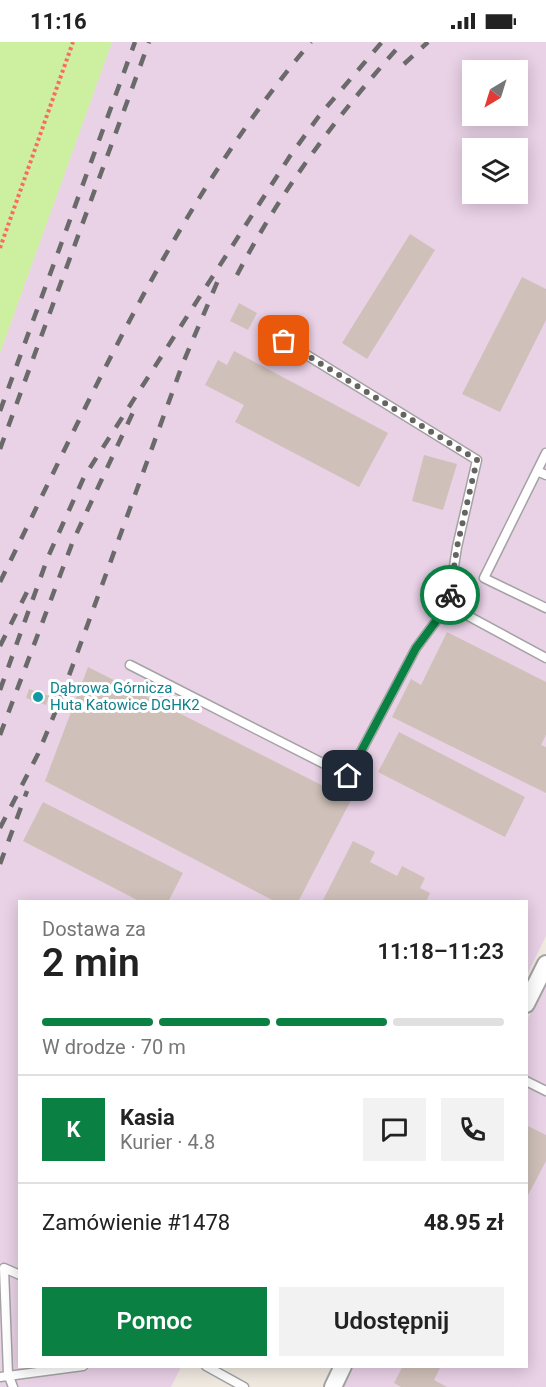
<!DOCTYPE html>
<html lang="pl">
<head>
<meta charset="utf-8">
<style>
  :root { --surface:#fff; --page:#f2f2f2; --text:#222; --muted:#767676; --line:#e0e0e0; --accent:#0b8043 }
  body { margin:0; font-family:Roboto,sans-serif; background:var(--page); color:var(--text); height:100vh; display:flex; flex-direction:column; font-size:22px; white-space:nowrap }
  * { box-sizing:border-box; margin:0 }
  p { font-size:20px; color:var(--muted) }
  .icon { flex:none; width:33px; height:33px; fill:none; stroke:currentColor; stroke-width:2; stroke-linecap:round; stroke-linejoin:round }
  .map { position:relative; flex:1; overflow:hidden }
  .panel { position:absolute; left:18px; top:858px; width:510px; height:468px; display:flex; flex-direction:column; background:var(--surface); border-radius:0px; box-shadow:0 3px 15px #0003 }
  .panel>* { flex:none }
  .needle { width:39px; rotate:218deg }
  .tools { position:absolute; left:462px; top:18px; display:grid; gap:12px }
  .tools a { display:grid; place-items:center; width:66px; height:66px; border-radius:0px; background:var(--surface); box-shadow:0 3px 15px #0003; font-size:30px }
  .pin { position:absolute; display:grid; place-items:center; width:51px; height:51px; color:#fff; margin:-26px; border-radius:12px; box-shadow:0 3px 9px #0006 }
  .courier { position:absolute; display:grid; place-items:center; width:60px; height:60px; margin:-30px; border:4px solid #0b8043; border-radius:50%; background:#fff; color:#222; box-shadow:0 2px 8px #0007 }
  .summary em { font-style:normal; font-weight:600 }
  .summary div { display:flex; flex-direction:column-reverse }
  .summary { display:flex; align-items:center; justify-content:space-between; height:102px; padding:0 24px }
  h1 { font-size:39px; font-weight:600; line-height:45px }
  .bar { display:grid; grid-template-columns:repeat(4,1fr); gap:9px 6px; align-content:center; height:72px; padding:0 24px }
  .bar i { height:8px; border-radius:4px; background:var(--line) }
  .bar .current { background:var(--accent) }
  .bar p { grid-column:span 4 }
  .line { display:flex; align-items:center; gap:15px; padding:0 24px; border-top:2px solid var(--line) }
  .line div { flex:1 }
  .round { display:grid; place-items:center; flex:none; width:63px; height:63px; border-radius:0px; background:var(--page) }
  .cta { display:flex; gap:12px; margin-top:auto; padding:12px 24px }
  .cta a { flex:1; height:69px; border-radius:0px; background:var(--accent); color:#fff; font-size:24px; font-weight:600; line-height:69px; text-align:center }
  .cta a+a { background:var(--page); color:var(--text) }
  .status { display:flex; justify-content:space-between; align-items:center; height:42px; padding:0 30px; background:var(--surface); direction:ltr }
  .status svg { height:16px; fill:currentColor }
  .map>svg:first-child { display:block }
  .industrial { fill:#e9d1e6; fill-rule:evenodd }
  .grass { fill:#ccefa0 }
  .building { fill:#cfc1b9 }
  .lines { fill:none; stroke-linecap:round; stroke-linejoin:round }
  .lane-casing { stroke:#a3a3a3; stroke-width:11 }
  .street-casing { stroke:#a3a3a3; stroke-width:20 }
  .path { stroke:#ff6761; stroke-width:4; stroke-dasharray:3 3; stroke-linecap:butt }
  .lane { stroke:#fff; stroke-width:8 }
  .street { stroke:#fff; stroke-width:16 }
  .rail { stroke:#6a6a6a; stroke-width:4.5; stroke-dasharray:12 12; stroke-linecap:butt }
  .done { stroke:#666461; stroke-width:6; stroke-dasharray:0 10.8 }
  .route { stroke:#0b8043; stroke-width:8 }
  .culture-dot { fill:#0f9aa8; stroke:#fff; stroke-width:2 }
  .labels { text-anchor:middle; stroke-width:6; stroke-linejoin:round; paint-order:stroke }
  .culture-label { font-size:15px; fill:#0d838f; stroke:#fff; text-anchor:start }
</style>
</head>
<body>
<div class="status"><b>11:16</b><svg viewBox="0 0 49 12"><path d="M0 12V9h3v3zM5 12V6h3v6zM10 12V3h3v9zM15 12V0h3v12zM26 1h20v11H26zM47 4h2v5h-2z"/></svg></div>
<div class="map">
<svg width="546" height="1345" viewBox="0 0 546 1345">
  <rect width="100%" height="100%" fill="#efe9e0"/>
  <!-- industrial -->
  <path class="industrial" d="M112 0H546V894L527 933 526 860H20V1324L181 1325 171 1345H0V311ZM472 28H518V74H472ZM472 106H518V152H472Z
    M546 940V1345H340L350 1325 526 1324 527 978Z"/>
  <!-- grass -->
  <path class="grass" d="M0 0H112L0 311Z"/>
  <!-- building -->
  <path class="building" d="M410 192 435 208 367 317 342 301Z
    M522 235 546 247V278L500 370 462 352Z
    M239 261 257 271 248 288 230 279Z
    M234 309 388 391 359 445 235 380 244 363 205 343 218 318 227 323Z
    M424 413 457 422 443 468 412 459Z
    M447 590 546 640V693L541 703 546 705V751L392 675 411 637 421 643Z
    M88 625 351 758 298 860H276L45 739Z
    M29 647 49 654 46 663 26 656Z
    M399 690 525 755 505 795 378 730Z
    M43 760 183 831 168 860H141L23 799Z
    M353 799 375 810 370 820 397 834 402 824 425 836 420 846 430 851 426 860H322Z
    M526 1083 546 1093V1119L526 1157Z
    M403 1324H441L434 1338 447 1345H401L394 1341Z"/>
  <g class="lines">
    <defs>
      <path id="lane" d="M284 299 477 418 457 505 448 563 546 616
        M546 411 484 536 546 566
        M537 429 546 433
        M130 623 348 734 416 606 448 563
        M526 1039 546 1049
        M206 1324 244 1345
        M0 1335 83 1324
        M13 1345 8 1332 4 1226 20 1233"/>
      <path id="street" d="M526 962 546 922
        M333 1345 343 1324"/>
    </defs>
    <!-- lane casing -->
    <use href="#lane" class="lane-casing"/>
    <!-- street casing -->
    <use href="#street" class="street-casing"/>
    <!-- path -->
    <path class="path" d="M0 206 73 0"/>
    <!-- lane -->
    <use href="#lane" class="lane"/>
    <!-- street -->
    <use href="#street" class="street"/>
    <!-- rail -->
    <path class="rail" d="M404 22 428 0
      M237 233C281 148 339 71 403 0
      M0 369 135 0
      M0 407 149 0
      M0 540C92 354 176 160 311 0
      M0 604 30 544
      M0 648 48 515 84 435 290 114 319 74 382 0
      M0 693 73 499 135 366
      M0 786 38 712 59 661 183 321 219 236
      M0 822 27 749"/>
  </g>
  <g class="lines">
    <!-- done -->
    <path class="done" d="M284 299 477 418 457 505 450 553"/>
    <!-- route -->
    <path class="route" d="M348 734 416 606 448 563 450 553"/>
  </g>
  <!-- markers -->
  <circle class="culture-dot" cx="38" cy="655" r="6"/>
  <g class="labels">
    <!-- culture labels -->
    <g class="culture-label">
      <text x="50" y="651">Dąbrowa Górnicza<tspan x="50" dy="17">Huta Katowice DGHK2</tspan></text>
    </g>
  </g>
</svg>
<div class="tools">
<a><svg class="needle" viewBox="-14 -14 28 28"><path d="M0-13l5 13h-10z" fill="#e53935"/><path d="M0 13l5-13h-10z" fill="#767676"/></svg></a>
<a><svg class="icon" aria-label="layers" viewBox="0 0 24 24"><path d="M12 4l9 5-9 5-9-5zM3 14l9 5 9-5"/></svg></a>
</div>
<div class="pin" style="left:284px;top:299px;background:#ea580c"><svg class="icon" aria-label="bag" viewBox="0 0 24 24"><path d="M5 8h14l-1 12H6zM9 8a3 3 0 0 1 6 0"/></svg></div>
<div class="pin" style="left:348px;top:734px;background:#1f2937"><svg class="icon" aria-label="home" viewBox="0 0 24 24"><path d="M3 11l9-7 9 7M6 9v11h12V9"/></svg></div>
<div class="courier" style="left:450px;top:553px"><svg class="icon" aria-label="bike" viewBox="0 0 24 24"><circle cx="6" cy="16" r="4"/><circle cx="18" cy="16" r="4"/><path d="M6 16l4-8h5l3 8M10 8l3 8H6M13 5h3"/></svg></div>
<section class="panel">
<div class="summary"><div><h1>2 min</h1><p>Dostawa za</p></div><em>11:18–11:23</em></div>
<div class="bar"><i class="current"></i><i class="current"></i><i class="current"></i><i></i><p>W drodze · 70 m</p></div>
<div class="line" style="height:108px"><b class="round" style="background:var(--accent);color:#fff">K</b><div><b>Kasia</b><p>Kurier · 4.8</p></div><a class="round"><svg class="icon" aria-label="chat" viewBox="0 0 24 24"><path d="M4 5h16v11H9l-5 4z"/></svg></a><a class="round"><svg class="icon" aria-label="phone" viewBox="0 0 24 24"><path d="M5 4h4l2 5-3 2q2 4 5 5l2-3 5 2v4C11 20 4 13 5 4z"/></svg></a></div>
<div class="line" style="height:78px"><div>Zamówienie #1478</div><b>48.95 zł</b></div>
<div class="cta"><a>Pomoc</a><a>Udostępnij</a></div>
</section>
</div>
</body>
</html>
